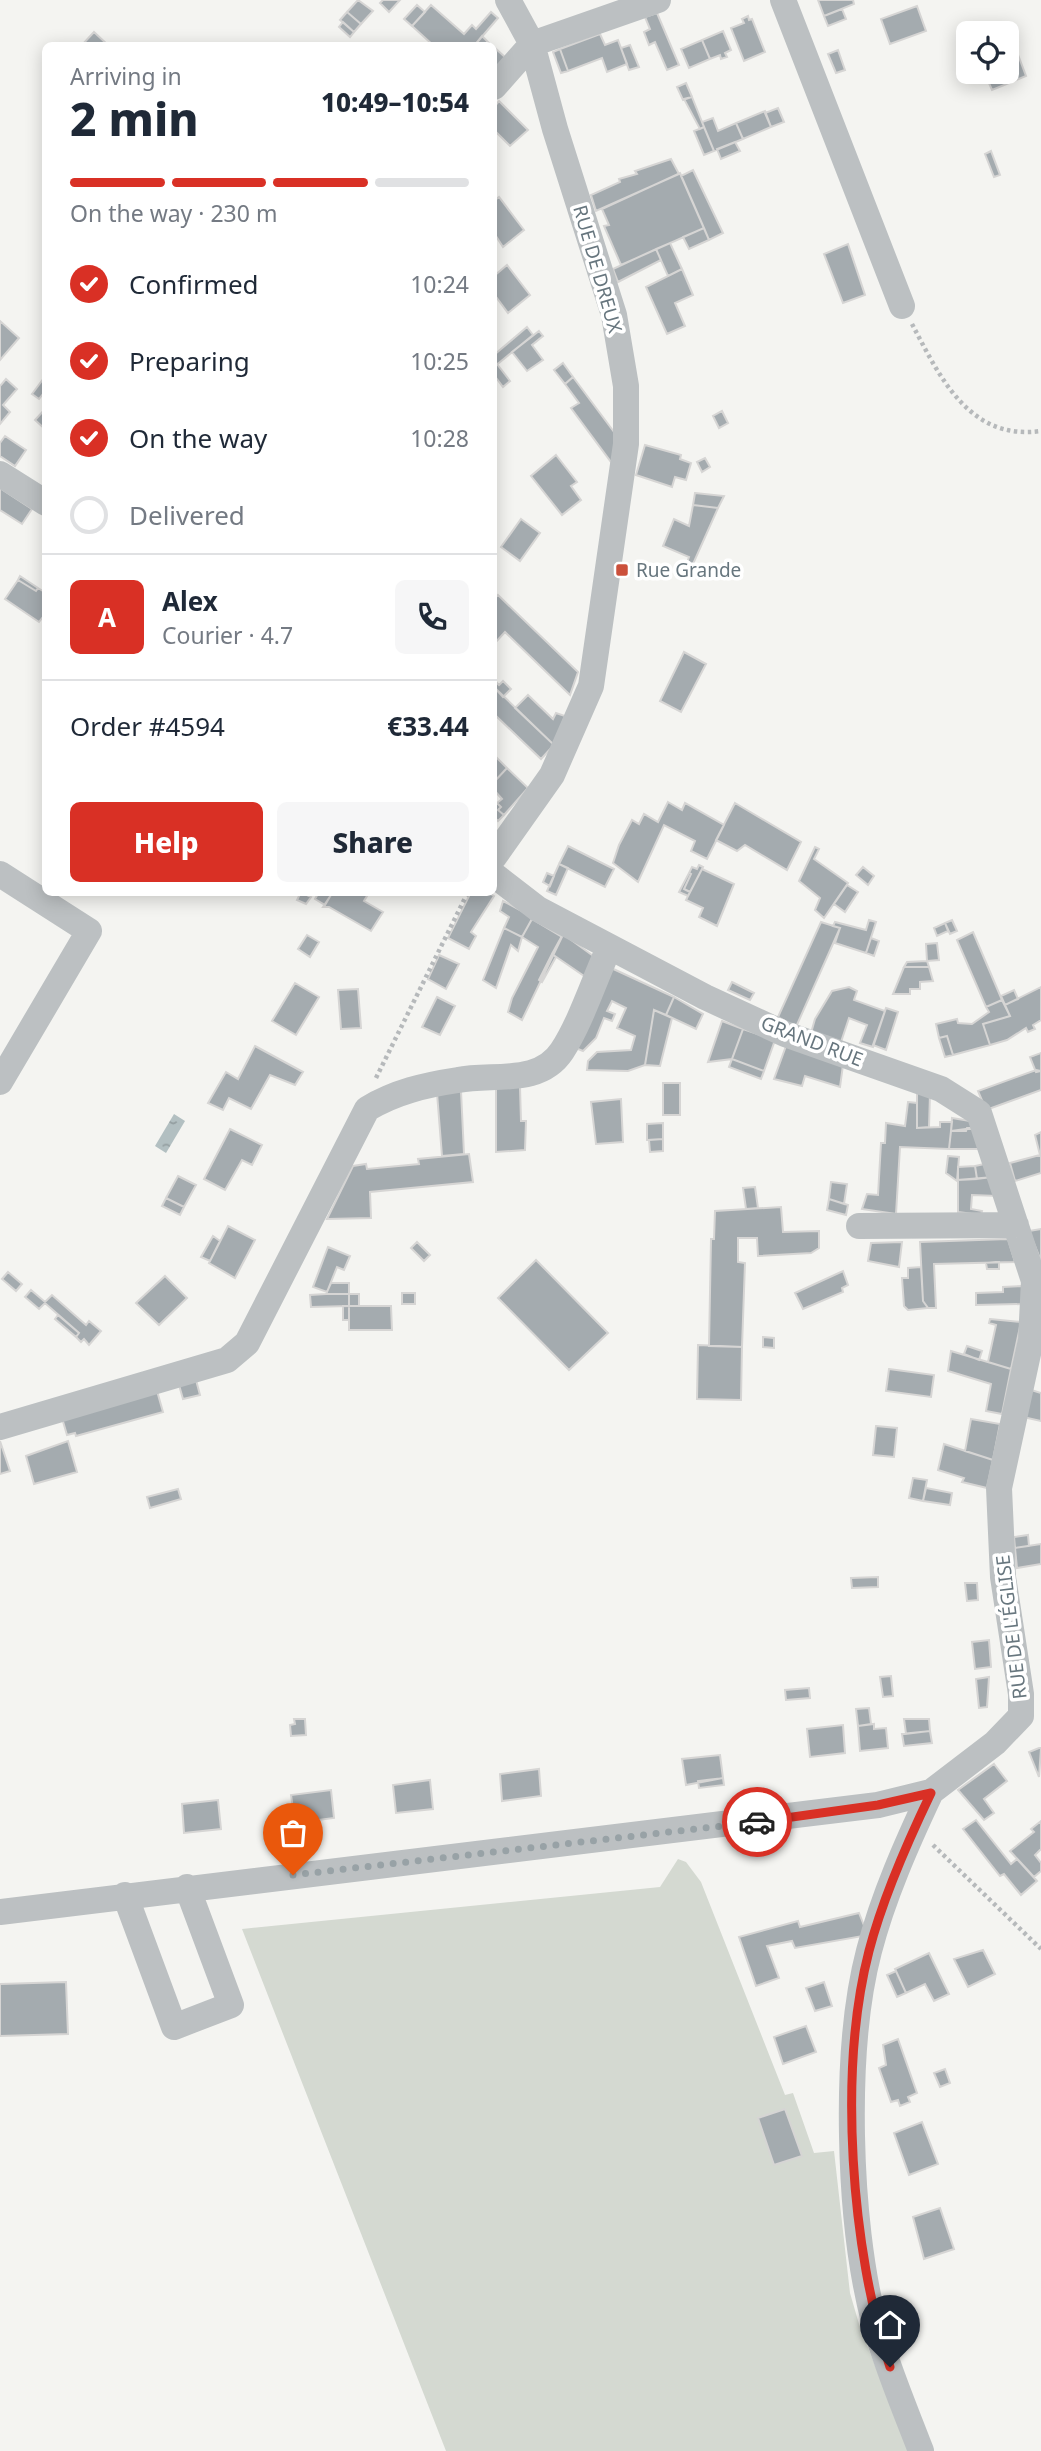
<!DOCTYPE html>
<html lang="en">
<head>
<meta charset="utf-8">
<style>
  :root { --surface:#fff; --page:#f6f6f7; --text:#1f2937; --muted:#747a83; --line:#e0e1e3; --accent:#d93025 }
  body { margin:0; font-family:"Noto Sans",sans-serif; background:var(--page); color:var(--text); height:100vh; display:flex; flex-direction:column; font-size:26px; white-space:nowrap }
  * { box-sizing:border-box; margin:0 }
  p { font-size:23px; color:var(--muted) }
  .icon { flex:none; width:38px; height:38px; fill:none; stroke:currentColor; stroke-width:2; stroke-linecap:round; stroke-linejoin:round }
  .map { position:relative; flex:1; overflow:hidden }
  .drawer { position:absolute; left:42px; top:42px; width:455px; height:854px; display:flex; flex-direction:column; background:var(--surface); border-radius:10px; box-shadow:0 4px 18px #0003 }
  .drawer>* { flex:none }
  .fabs { position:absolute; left:956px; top:21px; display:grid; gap:14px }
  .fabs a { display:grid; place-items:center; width:63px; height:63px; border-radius:10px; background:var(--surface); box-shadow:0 4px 18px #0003; font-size:35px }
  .pin { position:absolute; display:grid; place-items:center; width:60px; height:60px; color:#fff; margin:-72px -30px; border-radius:50% 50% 50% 0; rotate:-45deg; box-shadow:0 0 7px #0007 }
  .pin .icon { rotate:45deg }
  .courier { position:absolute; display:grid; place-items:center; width:70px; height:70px; margin:-35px; border:5px solid #d93025; border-radius:50%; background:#fff; color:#222; box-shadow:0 2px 9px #0007 }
  .summary em { font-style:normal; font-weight:800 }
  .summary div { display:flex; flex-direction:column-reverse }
  .summary { display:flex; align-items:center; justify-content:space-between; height:119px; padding:0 28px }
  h1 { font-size:46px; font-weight:800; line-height:52px }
  .bar { display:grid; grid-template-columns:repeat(4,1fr); gap:10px 7px; align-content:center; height:84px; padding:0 28px }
  .bar i { height:9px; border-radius:5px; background:var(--line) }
  .bar .active { background:var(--accent) }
  .bar p { grid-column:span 4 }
  .line { display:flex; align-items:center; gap:18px; padding:0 28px; border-top:2px solid var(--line) }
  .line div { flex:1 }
  .round { display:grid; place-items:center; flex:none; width:74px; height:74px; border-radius:10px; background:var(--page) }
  ol { padding:0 28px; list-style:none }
  li { display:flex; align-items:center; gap:21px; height:77px }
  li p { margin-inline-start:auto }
  li .icon { padding:7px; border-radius:50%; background:var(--accent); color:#fff; stroke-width:4 }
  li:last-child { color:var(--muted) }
  li i { width:38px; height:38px; border:4px solid var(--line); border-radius:50% }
  .button { display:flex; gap:14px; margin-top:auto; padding:14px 28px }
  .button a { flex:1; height:80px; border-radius:10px; background:var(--accent); color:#fff; font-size:28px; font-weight:800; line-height:80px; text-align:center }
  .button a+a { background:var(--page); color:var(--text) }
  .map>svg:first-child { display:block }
  .green { fill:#d4d9d1 }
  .water { fill:url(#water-ripples) }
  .building { fill:#a4abaf; stroke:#d6d5d4; stroke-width:2 }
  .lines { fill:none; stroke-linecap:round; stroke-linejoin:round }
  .path { stroke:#b6b9bb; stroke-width:4.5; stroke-dasharray:3.5 3.5; stroke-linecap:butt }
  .minor { stroke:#bcc0c2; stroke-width:26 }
  .done { stroke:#98a2a6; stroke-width:7; stroke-dasharray:0 12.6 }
  .route { stroke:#d93025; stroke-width:9 }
  .poi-dot { fill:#cb503b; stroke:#fff; stroke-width:2.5 }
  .labels { text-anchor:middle; stroke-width:7; stroke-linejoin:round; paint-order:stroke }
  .street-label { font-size:19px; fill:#67767e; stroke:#fff }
  .poi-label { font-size:19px; fill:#67767e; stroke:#fff; text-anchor:start }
</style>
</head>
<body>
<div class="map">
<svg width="1041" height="2451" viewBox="0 0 1041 2451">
  <defs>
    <pattern id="water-ripples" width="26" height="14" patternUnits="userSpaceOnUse" patternTransform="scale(1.75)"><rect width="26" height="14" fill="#b2bfc1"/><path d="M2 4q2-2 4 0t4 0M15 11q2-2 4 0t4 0" fill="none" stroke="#95a0a2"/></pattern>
  </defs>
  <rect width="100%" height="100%" fill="#f4f4f1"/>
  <!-- green -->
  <path class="green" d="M678 1859 686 1862 701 1882 785 2095 793 2093 814 2153 834 2151 850 2293 859 2324 908 2451H446L242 1929 660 1887Z"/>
  <!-- water -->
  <path class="water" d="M174 1114 185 1121 166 1153 155 1146Z"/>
  <!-- building -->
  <path class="building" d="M358 0 373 11 361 24 347 12Z
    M383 0H400L389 12 380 3Z
    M818 0H853L854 4 824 16Z
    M417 5 425 12 412 26 404 19Z
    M431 5 464 34 472 25 476 29 491 12 498 18 474 46H434L412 26Z
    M917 6 926 31 890 44 881 19Z
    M842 9 846 19 828 26 824 16Z
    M347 12 361 24 354 32 340 20Z
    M657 13 679 65 667 70 655 42 649 45 644 32 650 29 645 17Z
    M748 16 749 20 752 19 765 52 744 61 731 28 744 23 742 19Z
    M343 22 354 32 350 37 339 27Z
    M723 31 731 50 725 53 727 57 721 59 720 55 710 59 702 40Z
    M94 32 109 46H81Z
    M600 34 605 45 618 40 627 64 607 72 602 58 568 71 560 49Z
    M482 36 492 46H474Z
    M702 40 710 59 689 68 681 49Z
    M630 45 639 67 629 70 621 48Z
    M494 47 507 59 494 74Z
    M560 49 568 71 561 73 553 52Z
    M838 50 845 70 836 73 828 54Z
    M1017 52 1026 76 992 90 984 72H1006V57Z
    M686 83 692 97 683 100 677 87Z
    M692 97 704 127 700 129 684 99Z
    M499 101 528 130 510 146 494 130V107Z
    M778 108 784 122 771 127 765 113Z
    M765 111 771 127 743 139 736 123Z
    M713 118 718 131 736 123 743 139 714 151 702 122Z
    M704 127 714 151 704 155 694 131Z
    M735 142 740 151 721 159 717 149Z
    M991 151 1000 175 994 177 985 154Z
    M671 159 679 174 596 211 591 195 620 182 619 179 637 174 635 171Z
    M693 170 723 233 709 240 681 176Z
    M680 173 704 228 621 265 604 226 609 225 602 209Z
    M494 197 495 200 499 197 524 230 503 247 494 233Z
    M704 228 709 240 689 249 683 237Z
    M670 243 682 269 668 276 656 249Z
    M848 244 865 295 843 303 824 254Z
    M656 249 661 260 618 282 613 269Z
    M507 265 530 295 508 313 494 294V276Z
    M682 269 693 295 675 303 685 326 667 334 646 287Z
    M0 321 19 338 0 360Z
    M527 327 533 335 494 367V355Z
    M539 331 543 336 532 345 543 360 527 371 512 352Z
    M563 363 573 377 565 384 554 370Z
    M497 364 510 381 503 387 494 375V367Z
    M573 377 617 436 614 466 571 408 579 403 565 384Z
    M44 378 46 390 39 399 32 394Z
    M6 379 17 389 3 405 10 412 0 424V386Z
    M46 408V430L35 420Z
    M722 411 728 423 719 428 713 416Z
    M5 436 26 450 15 466 0 456V443Z
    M645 445 681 455 680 459 691 463 686 480 675 477 672 487 636 475Z
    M556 455 577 482 571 486 581 500 562 515 531 476Z
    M705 458 710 467 702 472 697 462Z
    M0 488 32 509 22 524 0 510Z
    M695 493 724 496 718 508 693 505Z
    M693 505 718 508 689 573 684 571 689 557 663 546 674 519 689 526Z
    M521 519 540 533 520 561 501 547Z
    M20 576 38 588 36 591 18 580Z
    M18 580 36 591 38 588 46 593V613L39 622 5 599Z
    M498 595 578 672 570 695 505 632 494 644V599Z
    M684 652 706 664 681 712 660 701Z
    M494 680 499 685 503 681 511 689 503 697 494 687Z
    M494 687 554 745 541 759 494 714Z
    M528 695 553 719 556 713 565 716 554 745 515 708Z
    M494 755 507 768 494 782Z
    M507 768 528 788 504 815 498 810 501 807 497 803 502 799 494 790V782Z
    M668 802 682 810 685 803 724 825 707 859 691 851 695 841 664 825 638 882 613 863 619 845 632 820 639 824 644 814 658 822Z
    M497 803 501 807 498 810 504 815 498 821 494 817V807Z
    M735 803 801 842 787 870 745 845 737 851 716 840Z
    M568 846 614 869 605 887 559 864Z
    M815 847 819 849 814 859 848 883 824 918 815 910 820 898 799 881Z
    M559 864 568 868 556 895 547 891Z
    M699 865 703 867 690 892 684 889 691 874 689 873 692 867 697 869Z
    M863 867 874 876 868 885 856 875Z
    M702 869 734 884 717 926 699 917 703 908 686 900Z
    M547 873 554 876 550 886 543 882Z
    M689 873 691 874 684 889 690 892 688 896 679 892Z
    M847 885 858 892 845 912 834 904Z
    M301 892 311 897 306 904 297 900Z
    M319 892 332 893 325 905 315 899Z
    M360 892 367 896 364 901 383 912 371 931 329 907H323L333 892Z
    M471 892H487L494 896 471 932 476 936 469 949 448 938Z
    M503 901 533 917 522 937 504 928 509 917 500 911Z
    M532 919 562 937 522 1020 508 1012 512 998 538 947 522 937Z
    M869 920 876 922 866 953 835 943 840 928 833 926 835 922 866 930Z
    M952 920 957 931 950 934 945 923Z
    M821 922 840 928 796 1027 778 1017Z
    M945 923 948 931 937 936 934 928Z
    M504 928 522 937 518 951 511 945 496 988 483 980Z
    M973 932 1002 1000 986 1007 957 940Z
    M563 934 596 958 587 978 552 954Z
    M307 935 319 942 310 957 298 949Z
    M871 938 879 941 874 956 866 953Z
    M937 943 939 960 927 961 926 944Z
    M552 954 556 957 542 982 539 980Z
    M439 955 459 964 446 989 428 979Z
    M927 961 929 967H904L907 962Z
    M609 967 674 997 666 1015 654 1010 645 1065 628 1071 587 1070 588 1061 597 1052 631 1050 635 1036 617 1028 626 1008 612 1001 607 1011 615 1014 612 1021 604 1018 596 1038 583 1051 573 1047Z
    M904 967H929L933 981 920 982V989H910V994H893Z
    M732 982 754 993 750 1000 728 990Z
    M295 983 319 997 296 1035 272 1021Z
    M849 987 857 991 854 1000 885 1011 873 1047 860 1043 867 1025 849 1018 841 1042 811 1033 815 1019 832 991Z
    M1041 987V1020L1033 1025 1035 1029 1028 1032 1026 1028 1007 1040 990 1045 983 1024 1010 1016 1005 1005Z
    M358 989 361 1028 341 1029 338 990Z
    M1014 990 1018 999 1005 1005 1001 996Z
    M437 997 455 1006 440 1035 422 1027Z
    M674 997 703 1014 696 1029 666 1015Z
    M1002 1000 1010 1016 983 1024 990 1045 953 1055 947 1036 939 1038 936 1024 957 1019 958 1023 972 1024 989 1012 986 1007Z
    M886 1008 898 1012 886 1050 873 1045Z
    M654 1010 672 1018 660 1066 645 1065Z
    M722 1021 743 1029 732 1059 708 1062Z
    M743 1029 775 1040 764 1071 732 1059Z
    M947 1036 953 1055 945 1057 939 1038Z
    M255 1046 303 1072 295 1085 270 1075 251 1109 229 1098 223 1110 208 1103 226 1072 238 1079Z
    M786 1046 843 1065 840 1087 805 1076 802 1086 774 1079Z
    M1041 1053V1071L1036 1072 1030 1057Z
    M732 1059 764 1071 761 1079 729 1067Z
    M1036 1070 1041 1071V1090L986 1110 978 1091Z
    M663 1083H680V1115H663Z
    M496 1087H520L521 1121H526L525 1150 496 1152Z
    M917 1090 930 1094 929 1127 917 1128Z
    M461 1091 464 1154 442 1156 437 1093Z
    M621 1099 623 1142 596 1144 591 1102Z
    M908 1102 917 1103V1128L940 1127V1122H952L949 1149 900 1147 896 1214 862 1209 867 1194 878 1195 881 1143H885L886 1123 905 1126Z
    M952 1118 970 1121 973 1128 951 1131Z
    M663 1123V1139L647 1140V1124Z
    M967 1128H973L983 1149H949L951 1131H966Z
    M230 1129 262 1145 252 1165 242 1160 225 1190 204 1179Z
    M1041 1132V1173L1015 1181 1010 1163 1040 1155 1035 1135Z
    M663 1139V1151L650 1152 649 1140Z
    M469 1154 473 1182 370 1192 371 1218 327 1219 353 1166 366 1164 367 1169 419 1164 418 1159Z
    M948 1156 959 1157 957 1181 946 1173Z
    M989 1163 993 1177 977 1179 975 1166Z
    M975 1166 977 1179 958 1180V1167Z
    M178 1176 196 1185 184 1207 166 1198Z
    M993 1177 998 1196 972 1195 971 1209 982 1211 981 1215 958 1212V1180Z
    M831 1182 847 1184 844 1204 829 1199Z
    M755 1187 758 1208 746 1209 743 1188Z
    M166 1198 184 1207 180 1215 162 1206Z
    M829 1199 848 1205 846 1215 827 1210Z
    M781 1207 783 1232 819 1231V1248L811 1253 758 1256 757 1238H738V1262L745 1263 742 1347 709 1346 711 1239H714L715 1211Z
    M228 1226 255 1240 235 1278 209 1263Z
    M1041 1229V1261L1029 1231Z
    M213 1236 220 1241 210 1261 201 1257Z
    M1008 1239 1015 1262 934 1264 936 1308H928L923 1301 920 1242Z
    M417 1242 430 1255 424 1261 411 1248Z
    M902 1242 899 1267 868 1261 871 1243Z
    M328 1247 350 1256 344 1270 337 1267 327 1292 313 1287Z
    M536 1260 608 1333 569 1370 498 1298Z
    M999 1262V1269H987L986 1263Z
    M921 1267 923 1301 928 1308 908 1310 904 1306 902 1278H908V1268Z
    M843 1271 848 1285 842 1288 843 1292 803 1309 795 1293Z
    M8 1272 22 1284 16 1291 2 1279Z
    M165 1276 187 1298 159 1325 136 1303Z
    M331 1283H349V1294H326Z
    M1022 1286 1023 1304 976 1305V1293L1003 1292V1287Z
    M31 1290 45 1302 52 1295 86 1325 89 1321 101 1331 89 1345 84 1339 81 1342 76 1337 79 1333 45 1303 39 1309 25 1297Z
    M402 1293H415V1304H402Z
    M326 1294H349V1306L311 1307 310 1295Z
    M349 1294H359V1306H349Z
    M343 1306H349V1320H343Z
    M349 1306H391L392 1330H349Z
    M58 1315 79 1333 76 1337 55 1319Z
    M990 1319 1021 1322 1011 1369 988 1362 996 1325 989 1323Z
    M763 1337 774 1338V1348L763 1347Z
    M698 1345 742 1347 741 1400 697 1399Z
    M967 1346 982 1351 979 1360 964 1354Z
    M951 1351 1011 1369 1002 1414 986 1411 991 1384 948 1371Z
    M889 1369 934 1375 931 1397 886 1391Z
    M196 1380 200 1395 183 1399 179 1385Z
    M1028 1389 1041 1393V1421L1023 1417Z
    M157 1391 163 1412 76 1436 75 1433 67 1435 62 1418Z
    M971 1419 1000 1424 993 1460 965 1451Z
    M876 1426 897 1428 894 1457 873 1455Z
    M0 1441 10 1471 0 1474Z
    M68 1441 77 1472 34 1484 26 1456Z
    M944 1444 993 1460 987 1488 962 1482 964 1478 938 1470Z
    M913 1478 927 1480 923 1501 909 1498Z
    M926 1488 952 1493 950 1505 923 1501Z
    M178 1489 181 1499 150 1508 147 1497Z
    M1028 1535 1029 1546 1015 1548 1014 1537Z
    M1041 1544V1564L1017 1568 1015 1548Z
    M878 1577V1587L852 1588 851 1578Z
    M965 1583H977L978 1600 967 1601Z
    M989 1640 991 1667 975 1669 972 1642Z
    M891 1676 893 1696 883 1697 880 1677Z
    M989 1677 987 1707 979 1708 976 1679Z
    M809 1688 810 1698 786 1700 785 1690Z
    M869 1708 871 1724 858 1726 856 1709Z
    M294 1719H305L306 1735 291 1736 290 1725 295 1724Z
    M904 1719H929L930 1731 906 1734Z
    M874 1724V1729L886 1728 888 1748 860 1751 858 1726Z
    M843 1725 845 1753 810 1757 807 1729Z
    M930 1731 932 1743 904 1746 902 1734Z
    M1039 1748H1041L1039 1777 1029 1752Z
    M720 1755 723 1778 686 1785 682 1759Z
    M994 1764 1007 1781 984 1799 994 1813 984 1820 958 1790Z
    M539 1769 541 1796 502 1801 500 1774Z
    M723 1778 724 1785 699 1788 698 1781Z
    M430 1780 433 1809 396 1813 393 1785Z
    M331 1790 334 1818 295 1823 291 1795Z
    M218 1800 221 1829 184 1833 182 1804Z
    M317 1820 318 1827 296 1830 295 1823Z
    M976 1820 1011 1864 1017 1859 1037 1881 1021 1895 1004 1874 1000 1876 963 1829Z
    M1041 1821V1849L1035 1855 1041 1863V1871L1034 1877 1010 1851 1034 1832 1031 1829Z
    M859 1913 865 1928 863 1936 795 1948 792 1941 767 1946 779 1978 756 1986 739 1937 798 1921 800 1927Z
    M983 1950 995 1974 968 1987 954 1959Z
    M929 1953 949 1994 934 2001 925 1984 906 1993 895 1969Z
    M896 1971 906 1993 897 1997 887 1975Z
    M66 1982 68 2034 0 2036V1984Z
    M824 1982 832 2006 815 2011 806 1988Z
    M806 2026 816 2052 783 2064 774 2037Z
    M898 2039 917 2093 908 2097 910 2102 900 2106 898 2100 891 2102 879 2068 886 2065 883 2045Z
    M945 2069 950 2083 940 2087 934 2073Z
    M785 2109 802 2156 774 2165 758 2118Z
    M922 2122 938 2164 909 2175 894 2133Z
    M940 2208 954 2249 924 2259 913 2217Z"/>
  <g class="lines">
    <!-- path -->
    <path class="path" d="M912 324C940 377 969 441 1041 431
      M376 1078 468 892
      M933 1845 1041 1949"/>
    <!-- minor -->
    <path class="minor" d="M783 0 902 306
      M494 87 532 44 658 0
      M0 474 46 503
      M494 857 552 775 591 686 626 444V386L614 315 555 129 532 44 508 0
      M0 874 89 931 0 1082
      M859 1226 1016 1225
      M0 1427 227 1360 247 1343 367 1109C395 1092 425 1085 458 1080 493 1073 539 1086 562 1051 581 1022 594 980 609 948
      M125 1895 174 2027 231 2005 187 1887
      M0 1912 878 1805 931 1792 995 1743 1021 1716V1694L1003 1577 999 1488 1031 1340 1034 1281 979 1113 941 1089 785 1034 705 997 538 909 494 875
      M921 2451C905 2409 886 2365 874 2321 848 2222 843 2050 869 1951 883 1897 907 1843 931 1792"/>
  </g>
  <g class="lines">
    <!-- done -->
    <path class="done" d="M293 1875 757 1822"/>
    <!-- route -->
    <path class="route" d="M757 1822 878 1805 931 1793C907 1843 883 1897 869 1951 838 2071 851 2251 890 2367"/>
  </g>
  <!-- markers -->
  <rect class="poi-dot" x="615" y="563" width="14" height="14" rx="3.5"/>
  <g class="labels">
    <!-- street labels -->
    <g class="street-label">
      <text transform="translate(598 269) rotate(74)" y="7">RUE DE DREUX</text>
      <text transform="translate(812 1041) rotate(21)" y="7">GRAND RUE</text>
      <text transform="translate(1011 1627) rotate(-97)" y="7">RUE DE L'ÉGLISE</text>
    </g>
    <!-- poi labels -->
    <g class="poi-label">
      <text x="636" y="577">Rue Grande</text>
    </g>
  </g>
</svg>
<div class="fabs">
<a><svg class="icon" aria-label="locate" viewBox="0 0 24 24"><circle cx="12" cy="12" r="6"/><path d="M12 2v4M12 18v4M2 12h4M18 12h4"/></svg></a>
</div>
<div class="pin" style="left:293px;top:1875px;background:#ea580c"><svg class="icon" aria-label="bag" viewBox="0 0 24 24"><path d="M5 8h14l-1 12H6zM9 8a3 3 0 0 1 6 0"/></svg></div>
<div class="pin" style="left:890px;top:2367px;background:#1f2937"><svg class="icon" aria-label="home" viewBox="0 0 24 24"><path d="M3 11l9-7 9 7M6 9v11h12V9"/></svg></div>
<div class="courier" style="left:757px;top:1822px"><svg class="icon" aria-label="car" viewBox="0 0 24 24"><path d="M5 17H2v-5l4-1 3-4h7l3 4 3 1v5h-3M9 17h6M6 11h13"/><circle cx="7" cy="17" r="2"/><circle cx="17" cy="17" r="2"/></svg></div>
<section class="drawer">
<div class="summary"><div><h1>2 min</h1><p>Arriving in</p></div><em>10:49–10:54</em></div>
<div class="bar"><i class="active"></i><i class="active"></i><i class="active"></i><i></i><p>On the way · 230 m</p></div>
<ol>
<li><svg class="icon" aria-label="check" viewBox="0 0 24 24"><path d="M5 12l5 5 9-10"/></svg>Confirmed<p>10:24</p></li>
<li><svg class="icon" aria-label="check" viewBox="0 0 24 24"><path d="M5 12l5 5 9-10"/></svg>Preparing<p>10:25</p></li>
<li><svg class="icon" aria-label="check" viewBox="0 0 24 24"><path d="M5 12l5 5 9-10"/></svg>On the way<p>10:28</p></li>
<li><i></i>Delivered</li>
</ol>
<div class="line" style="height:126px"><b class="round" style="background:var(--accent);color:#fff">A</b><div><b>Alex</b><p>Courier · 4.7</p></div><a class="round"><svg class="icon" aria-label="phone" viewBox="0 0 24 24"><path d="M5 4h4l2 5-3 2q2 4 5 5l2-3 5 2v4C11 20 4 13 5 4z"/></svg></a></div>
<div class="line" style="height:91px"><div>Order #4594</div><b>€33.44</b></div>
<div class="button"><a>Help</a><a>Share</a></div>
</section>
</div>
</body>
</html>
